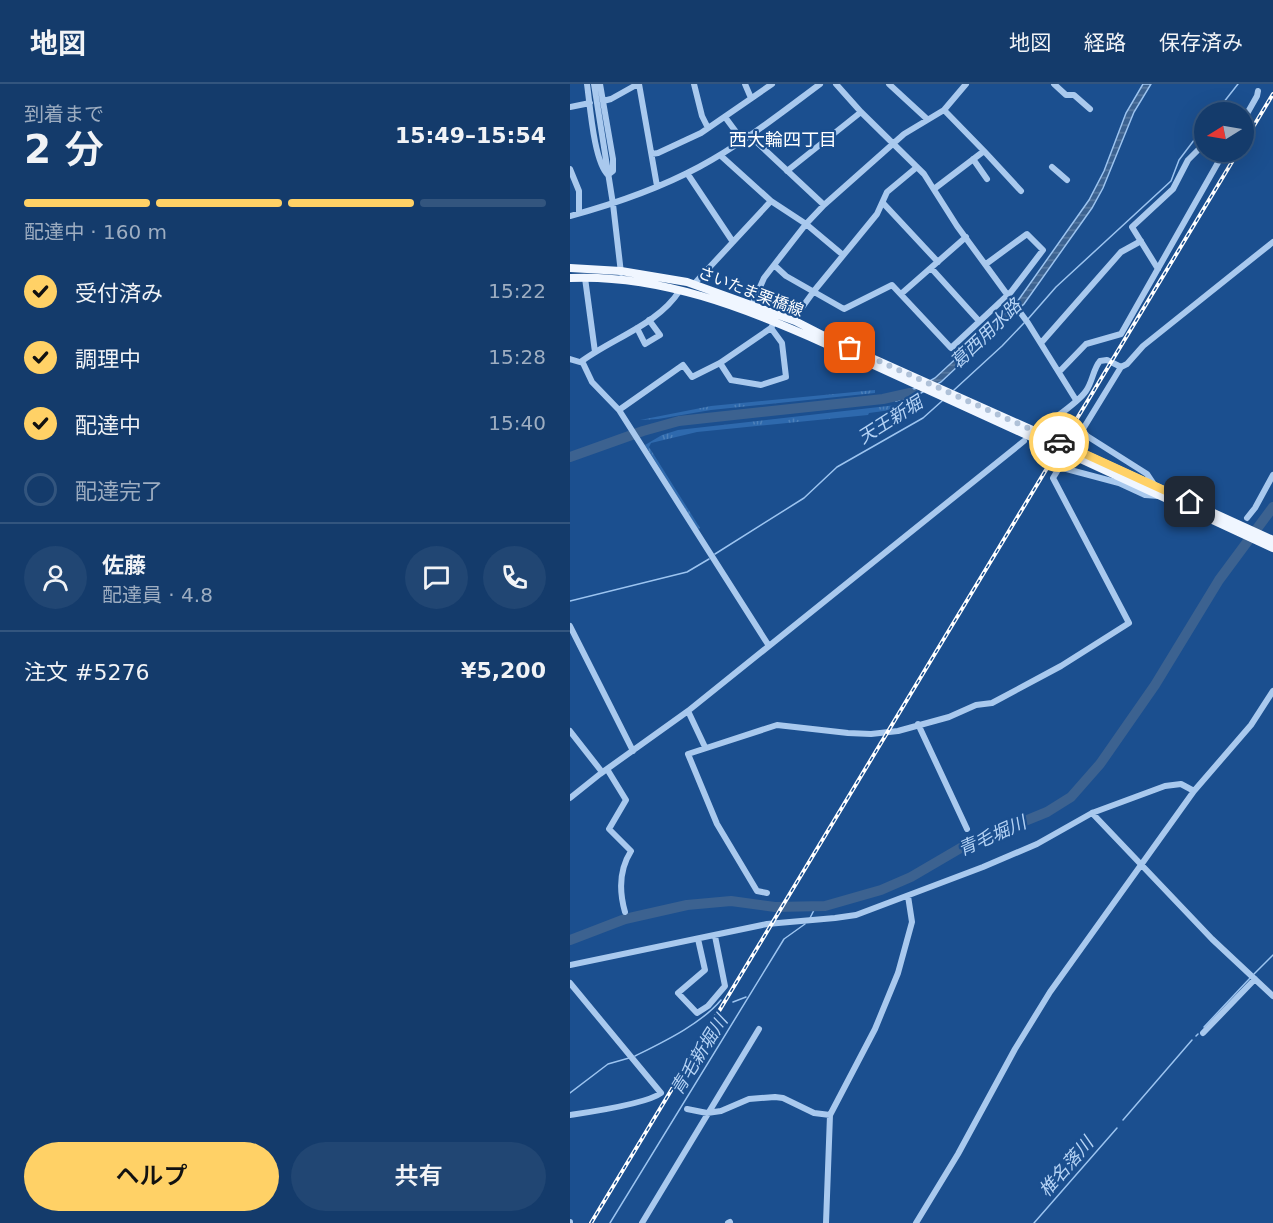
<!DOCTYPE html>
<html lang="ja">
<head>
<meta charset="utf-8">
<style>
  :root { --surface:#143b6b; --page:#214673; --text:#f1f3f6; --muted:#9dadc1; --line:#33557e; --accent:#ffd166 }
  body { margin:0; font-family:"DejaVu Sans","Noto Sans JP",sans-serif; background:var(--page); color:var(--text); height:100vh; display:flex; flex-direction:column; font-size:22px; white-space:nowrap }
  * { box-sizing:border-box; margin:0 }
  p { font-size:20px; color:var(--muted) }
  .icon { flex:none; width:33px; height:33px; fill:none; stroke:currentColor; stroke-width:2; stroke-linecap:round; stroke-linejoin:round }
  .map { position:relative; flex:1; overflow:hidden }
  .drawer { display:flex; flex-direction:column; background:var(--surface); width:570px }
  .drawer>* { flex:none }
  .needle { width:39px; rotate:259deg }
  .controls { position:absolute; left:624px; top:18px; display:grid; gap:12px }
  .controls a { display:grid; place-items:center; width:60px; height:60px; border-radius:50%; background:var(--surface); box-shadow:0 6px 24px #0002,0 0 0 2px var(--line); font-size:30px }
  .pin { position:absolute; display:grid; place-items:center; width:51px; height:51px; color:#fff; margin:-26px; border-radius:12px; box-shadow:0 3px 9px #0006 }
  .courier { position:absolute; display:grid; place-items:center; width:60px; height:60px; margin:-30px; border:4px solid #ffd166; border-radius:50%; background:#fff; color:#222; box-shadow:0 2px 8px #0007 }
  .headline em { font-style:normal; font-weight:600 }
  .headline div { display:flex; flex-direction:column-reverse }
  .headline { display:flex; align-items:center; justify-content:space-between; height:102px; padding:0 24px }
  h1 { font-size:39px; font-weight:600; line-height:45px }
  .bar { display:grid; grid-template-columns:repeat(4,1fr); gap:9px 6px; align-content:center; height:72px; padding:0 24px }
  .bar i { height:8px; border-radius:4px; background:var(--line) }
  .bar .current { background:var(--accent) }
  .bar p { grid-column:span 4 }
  .line { display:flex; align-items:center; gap:15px; padding:0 24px; border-top:2px solid var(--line) }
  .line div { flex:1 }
  .round { display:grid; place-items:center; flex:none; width:63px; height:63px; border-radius:32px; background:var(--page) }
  ol { padding:0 24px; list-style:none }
  li { display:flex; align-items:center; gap:18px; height:66px }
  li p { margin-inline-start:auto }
  li .icon { padding:6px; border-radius:50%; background:var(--accent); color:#111; stroke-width:4 }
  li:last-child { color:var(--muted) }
  li i { width:33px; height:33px; border:3px solid var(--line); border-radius:50% }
  .cta { display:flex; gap:12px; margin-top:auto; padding:12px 24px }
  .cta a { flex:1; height:69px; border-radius:36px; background:var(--accent); color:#111; font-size:24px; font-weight:600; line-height:69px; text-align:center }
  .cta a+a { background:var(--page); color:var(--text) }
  header { display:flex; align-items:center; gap:36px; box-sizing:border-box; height:84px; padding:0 30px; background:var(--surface); border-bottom:2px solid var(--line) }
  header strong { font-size:28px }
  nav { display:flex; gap:33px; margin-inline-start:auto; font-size:21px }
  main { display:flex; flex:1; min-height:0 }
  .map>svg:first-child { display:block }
  .grass { fill:url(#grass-tufts) }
  .water { fill:url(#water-rules); stroke:#9cc4f0; stroke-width:1.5 }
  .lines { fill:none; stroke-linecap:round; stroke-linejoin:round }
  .stream { stroke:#9cc4f0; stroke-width:1.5 }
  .river { stroke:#3c6290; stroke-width:10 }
  .minor { stroke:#a9c9ee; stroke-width:6 }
  .major { stroke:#f0f6ff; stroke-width:8 }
  .rail-casing { stroke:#fff; stroke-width:4 }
  .rail { stroke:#1b4f8f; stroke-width:1.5; stroke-dasharray:4.5; stroke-linecap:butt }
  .major-bridge { stroke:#f0f6ff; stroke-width:8 }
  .done { stroke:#afc1d8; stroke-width:6; stroke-dasharray:0 10.8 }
  .route { stroke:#ffd166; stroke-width:8 }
  .labels { text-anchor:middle; stroke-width:4.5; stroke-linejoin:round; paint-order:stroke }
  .street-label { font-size:16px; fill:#fff; stroke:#1b4f8f }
  .neighbourhood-label { font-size:18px; fill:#fff; stroke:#1b4f8f }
  .water-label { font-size:18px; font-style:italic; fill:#b5d3f5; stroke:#1b4f8f }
</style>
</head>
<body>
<header>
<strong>地図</strong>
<nav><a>地図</a><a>経路</a><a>保存済み</a></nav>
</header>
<main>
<section class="drawer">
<div class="headline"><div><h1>2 分</h1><p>到着まで</p></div><em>15:49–15:54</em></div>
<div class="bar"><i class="current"></i><i class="current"></i><i class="current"></i><i></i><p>配達中 · 160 m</p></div>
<ol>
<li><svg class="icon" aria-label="check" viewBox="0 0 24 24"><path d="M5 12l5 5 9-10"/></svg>受付済み<p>15:22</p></li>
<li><svg class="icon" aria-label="check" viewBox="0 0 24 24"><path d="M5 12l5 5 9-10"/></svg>調理中<p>15:28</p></li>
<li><svg class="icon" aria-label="check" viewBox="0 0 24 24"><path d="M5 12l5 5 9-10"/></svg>配達中<p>15:40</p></li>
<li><i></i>配達完了</li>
</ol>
<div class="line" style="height:108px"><a class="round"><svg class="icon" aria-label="person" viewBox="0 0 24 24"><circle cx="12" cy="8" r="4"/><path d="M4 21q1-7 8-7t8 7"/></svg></a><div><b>佐藤</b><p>配達員 · 4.8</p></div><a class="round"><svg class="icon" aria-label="chat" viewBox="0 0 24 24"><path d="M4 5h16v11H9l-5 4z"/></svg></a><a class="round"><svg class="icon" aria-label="phone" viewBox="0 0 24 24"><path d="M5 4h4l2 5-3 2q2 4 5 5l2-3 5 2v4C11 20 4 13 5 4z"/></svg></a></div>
<div class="line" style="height:78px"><div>注文 #5276</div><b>¥5,200</b></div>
<div class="cta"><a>ヘルプ</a><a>共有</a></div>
</section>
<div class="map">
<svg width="703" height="1139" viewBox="0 0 703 1139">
  <defs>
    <pattern id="grass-tufts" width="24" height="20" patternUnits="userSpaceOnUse" patternTransform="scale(1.5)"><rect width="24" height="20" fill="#2e69ad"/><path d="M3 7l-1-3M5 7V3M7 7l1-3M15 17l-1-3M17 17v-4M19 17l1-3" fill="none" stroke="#4d80b9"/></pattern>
    <pattern id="water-rules" width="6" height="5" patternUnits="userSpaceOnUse" patternTransform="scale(1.5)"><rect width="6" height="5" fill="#3c6290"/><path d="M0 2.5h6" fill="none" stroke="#597aa1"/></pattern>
  </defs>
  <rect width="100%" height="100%" fill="#1b4f8f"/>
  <!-- grass -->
  <path class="grass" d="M305 306V309L141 326 88 335 70 336 141 322Z
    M335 320 336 324 299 329 298 331 127 348 81 359 79 363 130 444 128 445 75 361 92 351 108 346Z"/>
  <!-- water -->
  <path class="water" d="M573 0H581L564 28 533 104 522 124 454 220 371 298 351 309 326 317V310L347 304 365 294 447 218 519 116 534 87 556 29Z"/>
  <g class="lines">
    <!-- stream -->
    <path class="stream" d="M646 28 668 0
      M458 235 486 203 601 97 609 76 634 43
      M384 306 432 262 454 239
      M145 470 234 414 267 383 353 334 372 317
      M0 517 117 488 139 475
      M240 834 246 822
      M684 890 703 871
      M163 918 176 913
      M634 943 681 893
      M626 952 628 950
      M65 972C93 958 131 940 151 916
      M0 1009 38 980 59 974
      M553 1036 622 956
      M40 1139 214 855 235 840
      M464 1139 547 1044"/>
    <!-- river -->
    <path class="river" d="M0 373 73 347 109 337 313 315 340 309
      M0 856 55 835 117 821 161 817 205 823 255 822 311 806 341 793 394 762 477 728 501 713 530 680 585 601 649 496 703 423"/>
    <!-- minor -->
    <path class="minor" d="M17 0C20 21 24 78 38 91L43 87V75L30 0
      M24 0 43 120 51 189
      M69 0 87 102
      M124 0 132 32 138 44
      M175 0 181 14
      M266 0 291 28 354 90 387 142 458 239 506 316
      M319 0 357 35
      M396 0 374 26 334 50 254 121 236 140 204 181 216 192 274 225 322 201 381 264 441 208 473 166 457 150 416 180
      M484 0 496 11H504L520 25
      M33 17 41 15 68 0
      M0 23 20 19
      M155 33 172 56
      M674 35 687 12 688 7
      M179 51 254 121
      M414 67 451 107
      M82 70 88 69 131 49 202 0
      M150 71 201 117 236 140 273 171
      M403 75 417 95
      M482 83 497 96
      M0 85 9 107V129
      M217 87 291 28
      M117 89 163 158
      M364 105 414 67 374 26
      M313 119 368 178
      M0 132C44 120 88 105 129 83 172 60 211 29 250 0
      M361 184 409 237
      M588 185 562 143 603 105 618 76 634 60
      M15 194 25 268
      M124 200 201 117
      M110 206C89 240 43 254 12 277L22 298 49 326 199 562
      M331 210 396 153
      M182 221 194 194 204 181
      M225 237 228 229 244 207 307 130 317 108 347 83
      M67 244 75 260 90 251 79 236
      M471 259 551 168 571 157
      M0 275 13 279
      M150 279 161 296 191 301 216 293 212 259 201 244
      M489 288 516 260 551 250 654 68
      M49 326 113 281 122 293 150 279 201 244 205 237
      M473 343C485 333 508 319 516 307 523 297 523 285 530 277L537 276 551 283
      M512 346 517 352 577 390 585 402
      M489 383 549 399 575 411 589 412
      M677 434 685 424 703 391
      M0 542 63 667
      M118 627 135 663
      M348 640 397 745
      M0 647 32 688
      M37 685 56 716 39 745 61 767C49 786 49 807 55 828
      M0 714 30 690 118 627 454 357
      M522 729 642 855 703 912
      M197 809 187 807 147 740 118 670 207 641 278 649 301 650 328 647 379 633 406 621 422 619 491 582 559 539 483 394 551 283 557 280 573 262 703 158
      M128 855 135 886 108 909 127 929 138 922 155 902 145 852
      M0 881 197 840 265 834 286 831 413 783 467 760 522 729 595 702 611 700 624 707
      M0 899 91 1009C77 1020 20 1028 0 1031
      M633 949 685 895
      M117 1025 137 1029 151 1027 179 1015 205 1013 213 1014 244 1029 260 1031
      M0 1138V1139
      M72 1139 189 945
      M158 1139 160 1138
      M256 1139 260 1031 305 945 328 889 342 838 338 812
      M346 1139 388 1070 445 965 480 908 624 707 681 641 703 607"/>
    <!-- major -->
    <path class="major" d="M0 184 51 187 117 198 225 237 268 259 487 357
      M0 194C89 190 176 224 256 260
      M271 266 483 363
      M503 365 703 456
      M500 370 703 464"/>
    <defs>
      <path id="rail" d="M674 58 703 10
        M21 1139 668 68"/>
    </defs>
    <!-- rail casing -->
    <use href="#rail" class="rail-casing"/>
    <!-- rail -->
    <use href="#rail" class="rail"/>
    <!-- major-bridge -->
    <path class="major-bridge" d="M487 357 503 365
      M483 363 500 370"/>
  </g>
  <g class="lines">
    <!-- done -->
    <path class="done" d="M280 264 489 358"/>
    <!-- route -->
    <path class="route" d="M489 358 620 418"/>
  </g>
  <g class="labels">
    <!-- street labels -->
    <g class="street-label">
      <text transform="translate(181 207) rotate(21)" y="6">さいたま栗橋線</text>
    </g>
    <!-- neighbourhood labels -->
    <g class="neighbourhood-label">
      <text x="213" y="62">西大輪四丁目</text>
    </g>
    <!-- water labels -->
    <g class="water-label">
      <text transform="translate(416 250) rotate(-44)" y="6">葛西用水路</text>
      <text transform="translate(320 336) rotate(-32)" y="6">天王新堀</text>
      <text transform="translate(422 752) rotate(-24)" y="6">青毛堀川</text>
      <text transform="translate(129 971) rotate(-58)" y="6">青毛新堀川</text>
      <text transform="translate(496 1083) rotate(-49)" y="6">椎名落川</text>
    </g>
  </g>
</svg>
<div class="controls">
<a><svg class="needle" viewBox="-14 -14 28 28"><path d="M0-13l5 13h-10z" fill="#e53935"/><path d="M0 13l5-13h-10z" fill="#9dadc1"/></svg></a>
</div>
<div class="pin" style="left:280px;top:264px;background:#ea580c"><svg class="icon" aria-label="bag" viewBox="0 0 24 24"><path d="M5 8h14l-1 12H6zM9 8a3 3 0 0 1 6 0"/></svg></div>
<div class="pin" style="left:620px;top:418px;background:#1f2937"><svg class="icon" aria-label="home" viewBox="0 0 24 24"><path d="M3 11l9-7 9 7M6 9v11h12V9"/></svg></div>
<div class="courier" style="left:489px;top:358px"><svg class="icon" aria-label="car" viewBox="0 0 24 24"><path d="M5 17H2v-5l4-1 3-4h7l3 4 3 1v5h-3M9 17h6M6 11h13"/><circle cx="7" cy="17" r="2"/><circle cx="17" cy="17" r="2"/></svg></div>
</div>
</main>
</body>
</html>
